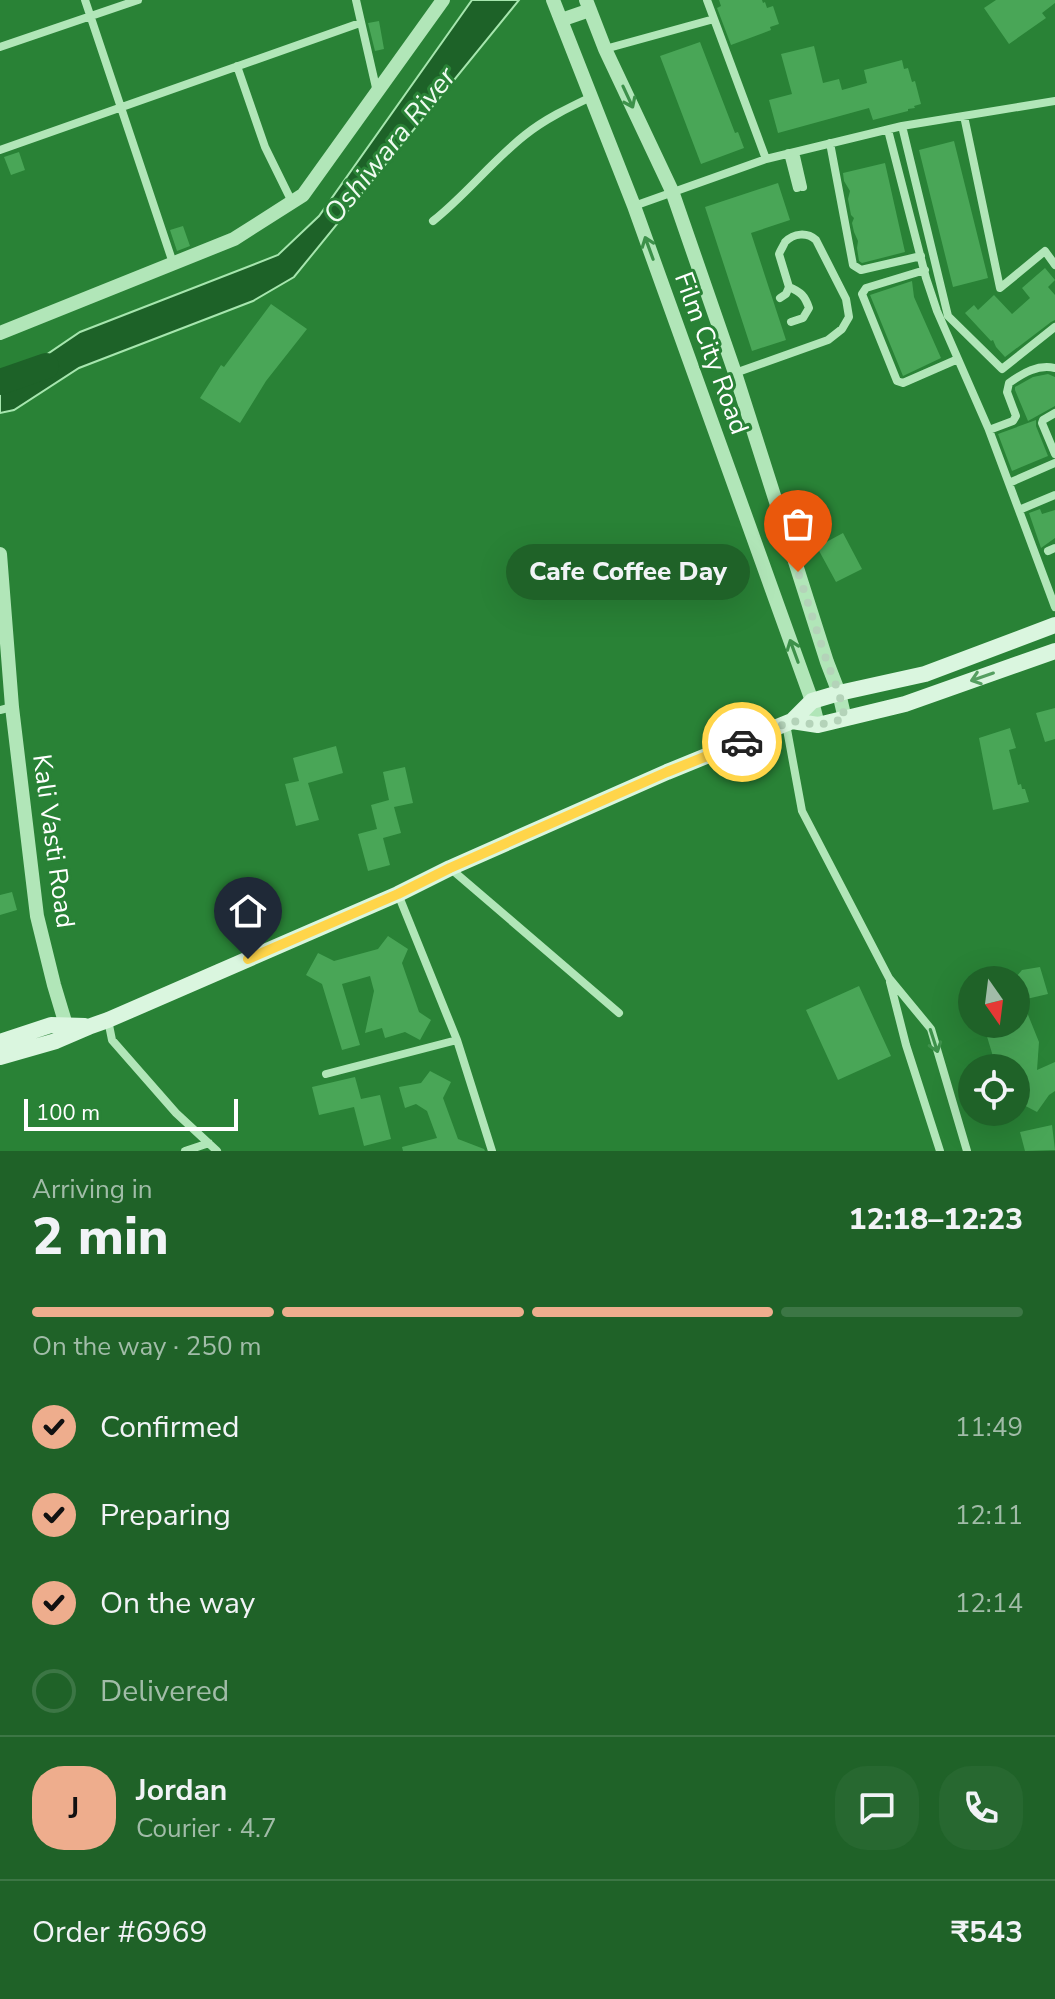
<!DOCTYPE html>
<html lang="en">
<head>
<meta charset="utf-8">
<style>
  :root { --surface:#1f6228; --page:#276830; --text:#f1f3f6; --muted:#a1bca8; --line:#3c7645; --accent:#eead8d }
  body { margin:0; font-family:"Nunito Sans",sans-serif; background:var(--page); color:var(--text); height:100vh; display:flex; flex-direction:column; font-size:30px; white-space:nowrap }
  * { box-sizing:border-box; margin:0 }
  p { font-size:26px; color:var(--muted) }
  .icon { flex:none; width:44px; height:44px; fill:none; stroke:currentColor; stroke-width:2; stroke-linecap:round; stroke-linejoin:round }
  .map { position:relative; height:1151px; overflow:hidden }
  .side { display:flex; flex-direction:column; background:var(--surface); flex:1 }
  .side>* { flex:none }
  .needle { width:52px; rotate:166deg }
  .buttons { position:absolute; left:958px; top:966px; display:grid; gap:16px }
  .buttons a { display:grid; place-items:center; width:72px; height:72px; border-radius:50%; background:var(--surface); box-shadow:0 8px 32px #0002; font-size:40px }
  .scale { position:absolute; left:24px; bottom:20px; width:214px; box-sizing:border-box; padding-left:8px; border:4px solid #fff; border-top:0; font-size:22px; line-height:28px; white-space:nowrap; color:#fff; -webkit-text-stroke:6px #298236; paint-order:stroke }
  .pin { position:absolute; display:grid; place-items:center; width:68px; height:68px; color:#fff; margin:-82px -34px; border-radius:50% 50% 50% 0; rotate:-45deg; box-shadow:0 0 8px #0007 }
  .pin .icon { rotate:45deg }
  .courier { position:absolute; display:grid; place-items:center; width:80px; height:80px; margin:-40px; border:6px solid #ffd54a; border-radius:50%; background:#fff; color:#222; box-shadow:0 2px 10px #0007 }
  .bubble { position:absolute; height:56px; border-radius:28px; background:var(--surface); box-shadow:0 8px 32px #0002; font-size:26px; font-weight:800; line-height:56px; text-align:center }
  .headline em { font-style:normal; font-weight:800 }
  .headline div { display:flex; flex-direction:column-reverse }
  .headline { display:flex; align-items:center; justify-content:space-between; height:136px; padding:0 32px }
  h1 { font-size:52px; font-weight:800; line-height:60px }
  .bar { display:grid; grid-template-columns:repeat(4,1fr); gap:12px 8px; align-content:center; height:96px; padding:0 32px }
  .bar i { height:10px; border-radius:6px; background:var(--line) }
  .bar .active { background:var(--accent) }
  .bar p { grid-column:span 4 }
  .line { display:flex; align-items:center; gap:20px; padding:0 32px; border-top:2px solid var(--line) }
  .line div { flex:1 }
  .round { display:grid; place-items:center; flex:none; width:84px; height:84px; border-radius:32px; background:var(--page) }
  ol { padding:0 32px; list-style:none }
  li { display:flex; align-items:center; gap:24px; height:88px }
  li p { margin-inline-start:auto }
  li .icon { padding:8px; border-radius:50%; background:var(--accent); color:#111; stroke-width:4 }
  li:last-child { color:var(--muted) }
  li i { width:44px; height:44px; border:4px solid var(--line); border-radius:50% }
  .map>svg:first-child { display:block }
  .water { fill:#1d6228; stroke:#a6e6ae; stroke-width:2 }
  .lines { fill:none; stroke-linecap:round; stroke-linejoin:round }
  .river { stroke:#1d6228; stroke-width:26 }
  .building { fill:#49a657 }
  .minor { stroke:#b1e6b8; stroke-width:8 }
  .tertiary { stroke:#b1e6b8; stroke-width:14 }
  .secondary { stroke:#daf6df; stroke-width:16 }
  .oneway { stroke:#3d914a }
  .oneway2 { stroke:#559f60 }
  .done { stroke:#b4d3b9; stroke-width:8; stroke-dasharray:0 14.4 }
  .route { stroke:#ffd54a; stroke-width:10 }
  .labels { text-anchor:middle; stroke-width:6; stroke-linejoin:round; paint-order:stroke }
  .street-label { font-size:26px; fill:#fff; stroke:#298236 }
  .water-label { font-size:28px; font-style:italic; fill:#eefbf0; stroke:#298236 }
</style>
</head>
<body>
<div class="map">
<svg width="1055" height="1151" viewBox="0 0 1055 1151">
  <rect width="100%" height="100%" fill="#298236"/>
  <!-- water -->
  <path class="water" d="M472 0H519L294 277 253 301 79 368 14 410 0 413V382L9 380 80 332 278 255 319 216Z"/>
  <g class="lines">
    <!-- river -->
    <path class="river" d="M0 382 46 366"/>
  </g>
  <!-- building -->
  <path class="building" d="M719 0H762L763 3 765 2 767 8 773 6 779 24 770 27 771 30 731 45 717 8 721 6Z
    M996 0H1055V3L1042 13 1046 18 1009 44 984 8Z
    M379 21 384 49 375 51 368 23Z
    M700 42 735 133 738 132 744 148 701 164 660 56Z
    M814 46 823 83 839 79 842 90 867 83 864 70 902 60 904 69 908 68 912 82 915 81 921 104 914 106 915 108 908 109V111L873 120 869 108 778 133 769 100 792 94 781 54Z
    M954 141 988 278 953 287 919 150Z
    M19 152 25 170 11 175 4 157Z
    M885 163 905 252 862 263 859 261 857 248 858 241 854 232 852 223 854 218 851 215 848 199 850 191 844 181 843 173Z
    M778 183 790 220 751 233 786 340 752 351 705 207Z
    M183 226 190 246 177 251 170 230Z
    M1045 268 1055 280 1048 287 1055 295V320L1051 322 1005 357 996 347 993 340 991 341 965 313 974 305 978 310 994 295 1012 314 1030 298 1022 288Z
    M912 281 914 297 941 358 903 376 870 295Z
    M271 304 307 329 266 381 240 423 200 398 221 365 224 367Z
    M1048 374 1055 377V406L1028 421 1015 390V387L1033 377Z
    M1036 420V426L1048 456 1012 471 998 434Z
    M1040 509 1042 514 1055 510V538L1041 548 1029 513Z
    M843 533 862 569 836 582 817 547Z
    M1055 708V739L1045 742 1036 713Z
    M1010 728 1016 748 1009 750 1018 785 1021 784 1022 789H1025L1029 802 993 810 979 738Z
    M336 746 343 773 308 783 319 820 296 826 285 784 299 781 293 758Z
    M405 767 413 803 394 807 401 833 383 838 390 865 368 871 358 834 377 829 371 805 389 800 383 772Z
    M12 892 17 910 0 915V895Z
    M388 936 408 949 402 963 419 1012 431 1020 420 1040 405 1032 385 1038 382 1028 365 1033 374 991 370 976 342 984 360 1045 342 1050 322 984 306 975 318 953 334 961 378 949Z
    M1040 967 1048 994 1022 1000 1039 1042 1037 1070 1055 1062V1091L1049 1095 1037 1112 1016 1101V1068H1008L1009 1060 995 1063 985 1030 987 1024H1016V977L1022 970Z
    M859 986 891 1056 838 1080 806 1010Z
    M430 1071 451 1082 443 1098 458 1139 484 1149 485 1151H403L402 1147 437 1138 427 1111 416 1104 405 1108 399 1087 421 1083Z
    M355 1077 361 1099 380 1095 391 1139 364 1146 354 1107 319 1115 312 1087Z
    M1052 1125 1055 1150 1025 1151 1020 1132Z"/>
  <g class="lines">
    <!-- minor -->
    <path class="minor" d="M85 0 173 263
      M356 0 377 92
      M707 0 766 159
      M0 47 138 0
      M605 49 714 19
      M237 66 265 147 292 202
      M964 116 1000 288 1045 251 1055 265
      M902 126 948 316 1002 369 1055 327
      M888 130 926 278 937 311 989 430 1055 607
      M830 143 853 265 861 270 921 256
      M0 150 360 23
      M795 152 803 187
      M788 153 797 188
      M634 206 766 159 902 126 1055 101
      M433 221C466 195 492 161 525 135 545 119 568 108 591 97
      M925 270 866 288 862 294 897 381 903 383 958 359
      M789 287C801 292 805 296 809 308L803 318 791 322
      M735 373 828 340 842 329 849 317 846 299 816 240C807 232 794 233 785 242 785 243 779 253 779 254L789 287 786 294 780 298
      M1055 413 1043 420 1042 423 1055 454
      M989 430 1013 421 1016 416 1007 392 1009 383C1023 373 1038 364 1055 368
      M1009 483 1055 463
      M1019 510 1055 495
      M1048 551 1055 548
      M0 710 12 707
      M786 724 802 811 889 978 931 1029 967 1151
      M451 869 619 1013
      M398 894 457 1040 492 1151
      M890 982 906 1045 940 1151
      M108 1020 112 1040 176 1113 217 1151
      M326 1074 457 1040
      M185 1151 209 1143"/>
    <!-- tertiary -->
    <path class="tertiary" d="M553 0 634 206 812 701 818 725
      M586 0 605 49 672 191 735 373 827 662 839 693 845 719
      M561 20 590 10
      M0 333 234 239 303 195 443 0
      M0 554 12 707 37 916 54 985 69 1035"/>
    <!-- secondary -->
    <path class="secondary" d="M792 721 818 725 905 704 1055 651
      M0 1042 51 1025 85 1026
      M0 1057 56 1041 91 1026 108 1020 398 894 450 868 667 772 792 721 812 701 839 693 925 674 1055 625"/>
  </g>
  <!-- one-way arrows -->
  <defs><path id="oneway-shaft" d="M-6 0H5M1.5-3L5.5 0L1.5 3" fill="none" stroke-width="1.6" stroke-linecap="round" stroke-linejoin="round" transform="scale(2)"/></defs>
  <g class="oneway">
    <use href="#oneway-shaft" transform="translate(628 97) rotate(65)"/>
    <use href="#oneway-shaft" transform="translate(649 248) rotate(-110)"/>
    <use href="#oneway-shaft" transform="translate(794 651) rotate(-110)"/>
    <use href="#oneway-shaft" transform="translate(934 1041) rotate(72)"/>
  </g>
  <use class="oneway2" href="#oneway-shaft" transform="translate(982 677) rotate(161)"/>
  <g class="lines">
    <!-- done -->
    <path class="done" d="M742 742 792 721 818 725 845 719 839 693 827 662 798 572"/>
    <!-- route -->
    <path class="route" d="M248 959 398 894 450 868 667 772 742 742"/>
  </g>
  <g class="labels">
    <!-- street labels -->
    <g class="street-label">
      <text transform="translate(712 353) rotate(70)" y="9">Film City Road</text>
      <text transform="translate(54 841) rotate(82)" y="9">Kali Vasti Road</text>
    </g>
    <!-- water labels -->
    <g class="water-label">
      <text transform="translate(389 145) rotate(-51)" y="10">Oshiwara River</text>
    </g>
  </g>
</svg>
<div class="buttons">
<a><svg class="needle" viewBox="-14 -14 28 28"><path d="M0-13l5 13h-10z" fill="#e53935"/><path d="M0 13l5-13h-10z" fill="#a1bca8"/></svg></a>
<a><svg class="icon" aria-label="locate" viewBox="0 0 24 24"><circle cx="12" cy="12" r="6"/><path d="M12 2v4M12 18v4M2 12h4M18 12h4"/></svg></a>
</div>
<div class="scale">100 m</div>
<div class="pin" style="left:798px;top:572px;background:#ea580c"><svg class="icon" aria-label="bag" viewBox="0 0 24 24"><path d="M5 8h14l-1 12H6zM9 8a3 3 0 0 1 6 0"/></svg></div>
<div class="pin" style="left:248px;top:959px;background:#1f2937"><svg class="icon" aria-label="home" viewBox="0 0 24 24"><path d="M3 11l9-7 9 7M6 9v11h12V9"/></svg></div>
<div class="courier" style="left:742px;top:742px"><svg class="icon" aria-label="car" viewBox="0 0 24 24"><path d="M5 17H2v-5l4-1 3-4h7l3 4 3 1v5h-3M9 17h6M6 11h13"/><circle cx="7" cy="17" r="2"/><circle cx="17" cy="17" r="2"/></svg></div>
<div class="bubble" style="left:506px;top:544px;width:244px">Cafe Coffee Day</div>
</div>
<section class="side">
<div class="headline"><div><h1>2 min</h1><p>Arriving in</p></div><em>12:18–12:23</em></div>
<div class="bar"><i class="active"></i><i class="active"></i><i class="active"></i><i></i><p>On the way · 250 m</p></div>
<ol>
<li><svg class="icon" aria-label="check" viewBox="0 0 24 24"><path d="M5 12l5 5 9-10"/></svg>Confirmed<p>11:49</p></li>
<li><svg class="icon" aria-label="check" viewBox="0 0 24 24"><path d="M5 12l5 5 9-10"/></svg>Preparing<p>12:11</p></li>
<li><svg class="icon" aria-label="check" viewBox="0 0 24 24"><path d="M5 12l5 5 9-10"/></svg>On the way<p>12:14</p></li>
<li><i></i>Delivered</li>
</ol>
<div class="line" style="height:144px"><b class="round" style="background:var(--accent);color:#111">J</b><div><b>Jordan</b><p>Courier · 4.7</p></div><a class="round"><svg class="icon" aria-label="chat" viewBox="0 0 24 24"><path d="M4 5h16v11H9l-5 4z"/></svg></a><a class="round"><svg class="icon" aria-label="phone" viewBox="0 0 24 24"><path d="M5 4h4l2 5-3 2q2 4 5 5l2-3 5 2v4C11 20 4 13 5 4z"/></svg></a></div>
<div class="line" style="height:104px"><div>Order #6969</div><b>₹543</b></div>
</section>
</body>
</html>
